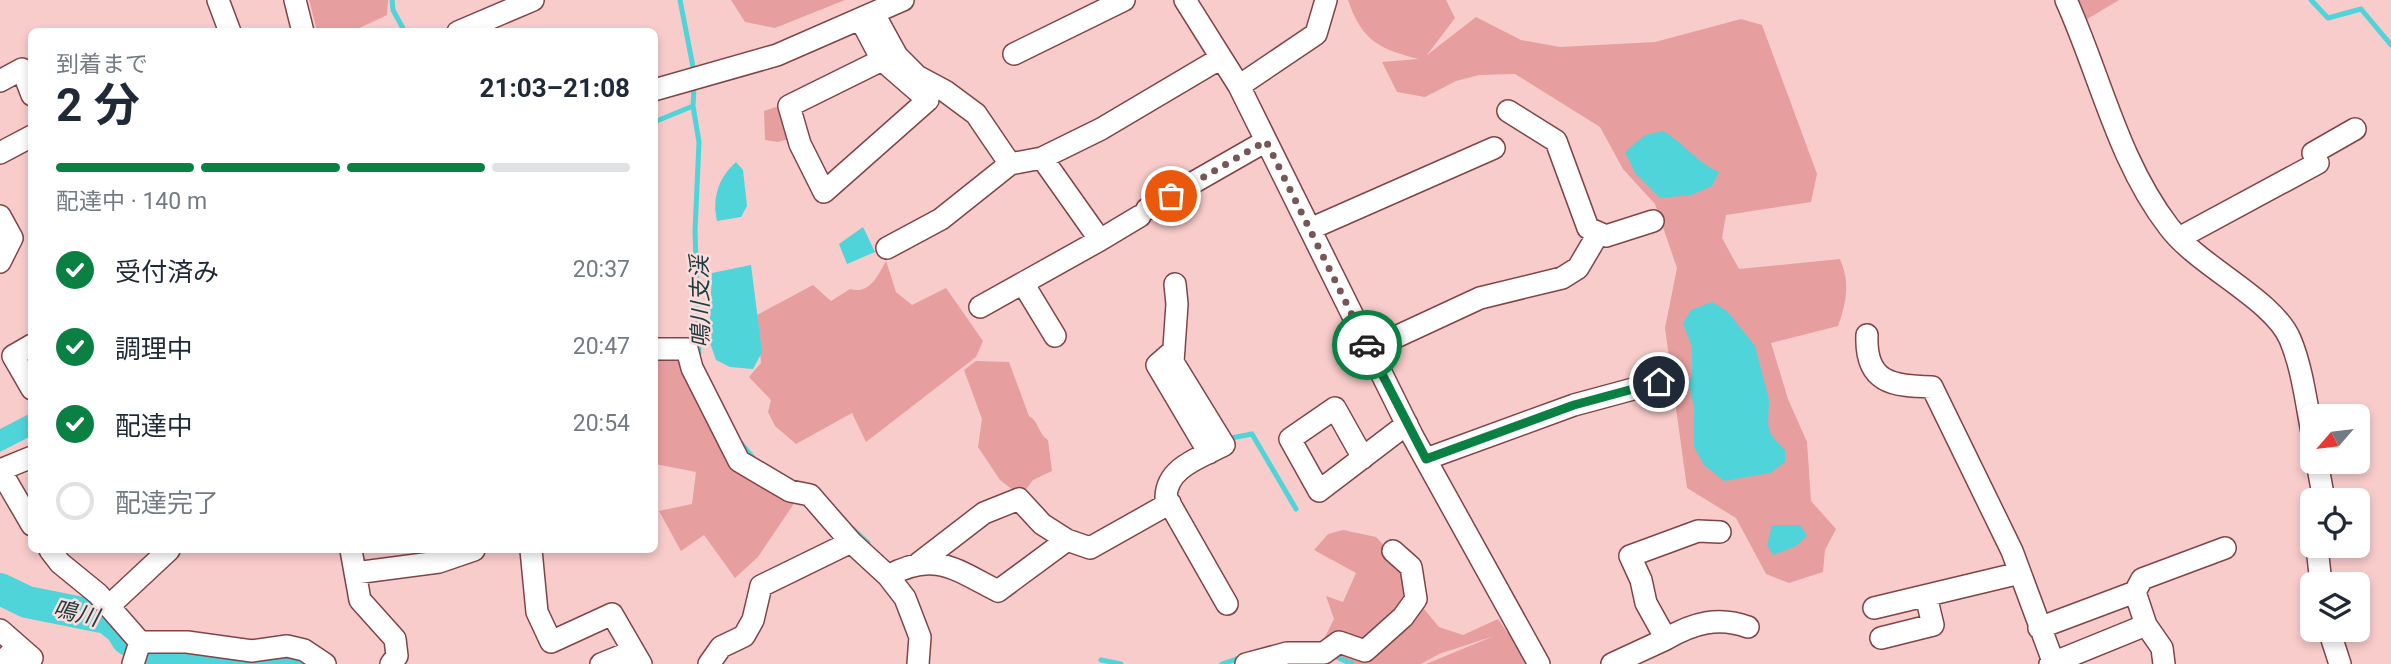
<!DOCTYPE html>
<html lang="ja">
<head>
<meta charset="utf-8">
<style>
  :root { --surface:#fff; --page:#f6f6f7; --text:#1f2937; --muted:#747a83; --line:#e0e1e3; --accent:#0b8043 }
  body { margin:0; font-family:Roboto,"Noto Sans JP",sans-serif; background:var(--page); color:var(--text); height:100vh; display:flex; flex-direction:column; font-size:26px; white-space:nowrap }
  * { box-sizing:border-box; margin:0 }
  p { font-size:23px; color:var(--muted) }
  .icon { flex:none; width:38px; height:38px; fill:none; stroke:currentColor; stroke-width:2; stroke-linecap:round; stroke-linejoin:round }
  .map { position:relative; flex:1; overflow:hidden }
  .panel { position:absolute; left:28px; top:28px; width:630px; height:525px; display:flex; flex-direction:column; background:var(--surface); border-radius:10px; box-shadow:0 4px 10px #0003 }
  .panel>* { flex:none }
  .needle { width:46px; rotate:242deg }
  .fabs { position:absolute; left:2300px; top:404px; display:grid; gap:14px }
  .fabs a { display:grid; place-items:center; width:70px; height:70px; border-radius:10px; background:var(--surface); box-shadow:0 4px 10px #0003; font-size:35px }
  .pin { position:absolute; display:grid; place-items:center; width:60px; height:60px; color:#fff; margin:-30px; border:4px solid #fff; border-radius:50%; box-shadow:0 2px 7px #0007 }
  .courier { position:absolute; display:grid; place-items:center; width:70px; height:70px; margin:-35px; border:5px solid #0b8043; border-radius:50%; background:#fff; color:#222; box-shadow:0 2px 9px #0007 }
  .overview em { font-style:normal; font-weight:700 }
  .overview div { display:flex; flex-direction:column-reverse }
  .overview { display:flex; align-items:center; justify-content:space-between; height:119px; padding:0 28px }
  h1 { font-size:46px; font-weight:700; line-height:52px }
  .bar { display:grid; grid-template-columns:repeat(4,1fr); gap:10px 7px; align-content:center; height:84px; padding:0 28px }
  .bar i { height:9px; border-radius:5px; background:var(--line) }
  .bar .selected { background:var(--accent) }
  .bar p { grid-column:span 4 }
  ol { padding:0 28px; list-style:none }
  li { display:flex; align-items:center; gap:21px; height:77px }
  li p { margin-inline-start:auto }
  li .icon { padding:7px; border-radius:50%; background:var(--accent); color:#fff; stroke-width:4 }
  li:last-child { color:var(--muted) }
  li i { width:38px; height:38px; border:4px solid var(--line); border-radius:50% }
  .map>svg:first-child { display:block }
  .green { fill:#e79e9f }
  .water { fill:#4fd4d9 }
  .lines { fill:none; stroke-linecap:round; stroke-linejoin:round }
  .stream { stroke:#4fd4d9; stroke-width:5 }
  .river { stroke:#4fd4d9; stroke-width:32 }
  .minor-casing { stroke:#814446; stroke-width:24 }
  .minor { stroke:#fff; stroke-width:21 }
  .done { stroke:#775657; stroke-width:7; stroke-dasharray:0 12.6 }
  .route { stroke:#0b8043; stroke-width:9 }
  .labels { text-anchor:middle; stroke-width:5; stroke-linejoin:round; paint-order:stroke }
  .water-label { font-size:23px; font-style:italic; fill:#203d3e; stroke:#fbdddd }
</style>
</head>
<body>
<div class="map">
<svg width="2391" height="664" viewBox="0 0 2391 664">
  <rect width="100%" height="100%" fill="#f8cccb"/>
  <!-- green -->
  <path class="green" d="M309 0H388L387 15 353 31H317Z
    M731 0H845L775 28 745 22Z
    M1348 0H1446L1455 18 1427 55 1476 17 1521 40 1560 47 1655 42 1741 19 1762 25 1817 174 1811 202 1726 215 1722 238 1739 269 1840 259C1850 282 1847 301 1838 326L1771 343 1788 399 1807 442 1811 501 1836 529 1825 550 1823 572 1789 583 1766 574 1736 518 1687 488 1665 328 1677 268 1655 204 1623 169 1600 127 1515 74 1479 75 1456 81 1425 97 1397 92 1382 62 1419 59C1379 49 1362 41 1348 0Z
    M2074 0H2119L2084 21Z
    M785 104 792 138 778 142 765 140 764 111Z
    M886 261 896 292 912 305 946 288 983 341 976 357 866 442 852 413 796 444 775 426 768 412 771 400 749 377 761 363 757 315 813 285 831 301 850 289C870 295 878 275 886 261Z
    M654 356 679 358 731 461 797 499 758 557 735 578 704 535 681 551 659 511 692 504 696 472 655 464Z
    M976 361 1009 362 1029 416C1039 421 1038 434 1048 440L1052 471 1033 480 1021 496 1000 480 978 447 982 419 964 370Z
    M1343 530 1376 537 1407 569 1412 600 1363 647 1327 645 1325 637 1334 619 1326 596 1343 602 1356 573 1314 550 1328 534Z
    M1419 603 1439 627 1463 635 1498 619 1507 632 1513 630 1531 664H1426L1494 636 1439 654 1421 664H1356L1330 653 1366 655Z"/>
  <!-- water -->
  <path class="water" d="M1663 131C1684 143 1696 162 1719 172L1712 186 1691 195 1660 198 1635 173 1625 152 1645 135Z
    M736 162 743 170 747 206 741 217 717 221C712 198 718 178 736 162Z
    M863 227 875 252 847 264 839 244Z
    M751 265 762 352 753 369 730 367 716 360 709 340 712 273Z
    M1712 302 1727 311 1755 346 1769 400 1768 424 1771 435 1785 450V462L1770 473 1724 481 1704 465 1694 447V408L1689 385 1692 372V347L1683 323 1691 310Z
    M31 413V436L0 452V429Z
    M1772 525H1800L1807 536 1796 546 1773 555 1767 545Z"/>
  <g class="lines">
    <!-- stream -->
    <path class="stream" d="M392 0 393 10 405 32
      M680 0 694 72
      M2311 0 2328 18 2361 9 2391 45
      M693 106 694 86
      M654 122 693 106 699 142 695 231 699 354
      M1226 439 1252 434 1296 509
      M740 442 756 461
      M852 528 868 543
      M1330 654 1352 664
      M1101 660 1121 664
      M1222 664 1242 657"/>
    <!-- river -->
    <path class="river" d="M0 589 27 602 107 618 121 629 127 639 152 654 168 657 203 656 249 661 280 657 310 664"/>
    <defs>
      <path id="minor" d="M218 0 230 32
        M295 0 303 32
        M1185 0 1239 86 1412 435 1539 664
        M2066 0C2100 75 2118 161 2169 227 2198 266 2273 299 2290 339 2302 367 2306 402 2312 432
        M874 14 897 56 917 76 945 91 976 114 1010 164
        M861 20 882 60 928 100 824 192 800 144 789 106 882 60
        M458 32 533 0
        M1014 54 1124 0
        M0 81 22 69 32 95
        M1239 86 1316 34 1326 0
        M654 90 777 55 903 0
        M1508 111 1556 141 1588 228 1606 236 1653 221
        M0 153 32 136
        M1147 209 1266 141
        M0 216 12 238 0 262
        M1310 229 1494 148
        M2179 238 2318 163 2313 153 2355 129
        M1100 240 1140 216
        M887 248 941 219 1010 164 1042 158 1101 129 1221 58
        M1175 284 1177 304 1173 362 1224 445C1200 458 1167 467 1166 497L1227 604
        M1024 285 1055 336
        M980 307 1100 240 1042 158
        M1867 335C1865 383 1892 386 1932 387L2012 551 2054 664
        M32 345 13 356 32 389
        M654 349H687L692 368 739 461 790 491 810 495 851 542 888 576 905 598 920 637 918 664
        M1370 349 1480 298 1562 278 1578 268 1598 234
        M1174 350 1157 365 1209 453
        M1363 458 1335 408 1290 439 1319 491 1407 424
        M1426 459 1574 405 1659 382
        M2317 462 2324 500
        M0 470 32 525
        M0 470 32 457
        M2321 546 2318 556 2321 584
        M50 550 60 563 98 594 140 642
        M351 550 360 600 395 639 397 656 391 664
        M531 550 537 612 551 642 612 614 641 664
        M919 563 984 513 1019 499 1042 524 1067 540
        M355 573 439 562 474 550
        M888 576C935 550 956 570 998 591L1067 540 1090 548 1170 503
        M109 606 169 550
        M1874 608 2020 573
        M2039 628 2135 592
        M0 630 32 658
        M2329 630 2340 664
        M1881 638 1933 625 1926 596
        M1666 639C1693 623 1719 616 1748 627
        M140 642H187L252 651 287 646 304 650 325 664
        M0 664 10 654 22 664
        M133 664 140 642
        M601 664 633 651
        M709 664 721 647 744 636 753 620 761 586 851 542
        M1246 664 1287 653H1324L1339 642 1365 651 1403 617 1416 599 1411 567 1393 551
        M1612 664 1666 639 1646 603 1641 580 1630 556 1698 531 1720 532
        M2050 664 2146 625
        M2164 664 2162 648 2146 625 2135 592 2142 579 2225 548"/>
    </defs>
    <!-- minor casing -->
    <use href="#minor" class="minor-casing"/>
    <!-- minor -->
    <use href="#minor" class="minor"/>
  </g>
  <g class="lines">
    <!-- done -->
    <path class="done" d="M1171 196 1266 141 1367 345"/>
    <!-- route -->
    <path class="route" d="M1367 345 1426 459 1574 405 1659 382"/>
  </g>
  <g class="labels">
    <!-- water labels -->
    <g class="water-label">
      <text transform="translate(700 302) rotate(-91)" y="8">鳴川支渓</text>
      <text transform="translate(76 613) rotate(13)" y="8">鳴川</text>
    </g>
  </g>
</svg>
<div class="fabs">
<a><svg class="needle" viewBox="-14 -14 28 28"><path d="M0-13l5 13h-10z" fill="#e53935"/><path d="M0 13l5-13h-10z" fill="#747a83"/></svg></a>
<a><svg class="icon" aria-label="locate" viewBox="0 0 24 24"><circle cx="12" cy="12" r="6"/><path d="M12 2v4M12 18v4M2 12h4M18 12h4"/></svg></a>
<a><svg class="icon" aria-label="layers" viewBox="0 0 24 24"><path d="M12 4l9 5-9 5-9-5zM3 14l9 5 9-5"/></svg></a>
</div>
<div class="pin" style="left:1171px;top:196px;background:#ea580c"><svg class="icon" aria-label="bag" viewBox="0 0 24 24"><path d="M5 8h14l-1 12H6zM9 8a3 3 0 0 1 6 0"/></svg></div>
<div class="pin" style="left:1659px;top:382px;background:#1f2937"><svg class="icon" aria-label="home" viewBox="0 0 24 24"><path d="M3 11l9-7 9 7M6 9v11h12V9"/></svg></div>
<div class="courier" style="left:1367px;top:345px"><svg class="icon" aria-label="car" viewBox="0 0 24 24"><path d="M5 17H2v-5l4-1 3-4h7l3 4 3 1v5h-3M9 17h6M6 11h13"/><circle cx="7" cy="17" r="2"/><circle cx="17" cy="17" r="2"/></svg></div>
<section class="panel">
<div class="overview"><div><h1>2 分</h1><p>到着まで</p></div><em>21:03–21:08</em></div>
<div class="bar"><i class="selected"></i><i class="selected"></i><i class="selected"></i><i></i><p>配達中 · 140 m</p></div>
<ol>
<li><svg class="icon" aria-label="check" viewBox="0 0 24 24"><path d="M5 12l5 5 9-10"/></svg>受付済み<p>20:37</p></li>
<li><svg class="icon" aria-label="check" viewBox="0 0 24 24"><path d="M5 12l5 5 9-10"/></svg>調理中<p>20:47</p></li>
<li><svg class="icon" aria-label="check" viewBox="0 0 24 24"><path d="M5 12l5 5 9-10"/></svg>配達中<p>20:54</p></li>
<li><i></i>配達完了</li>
</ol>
</section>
</div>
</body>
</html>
